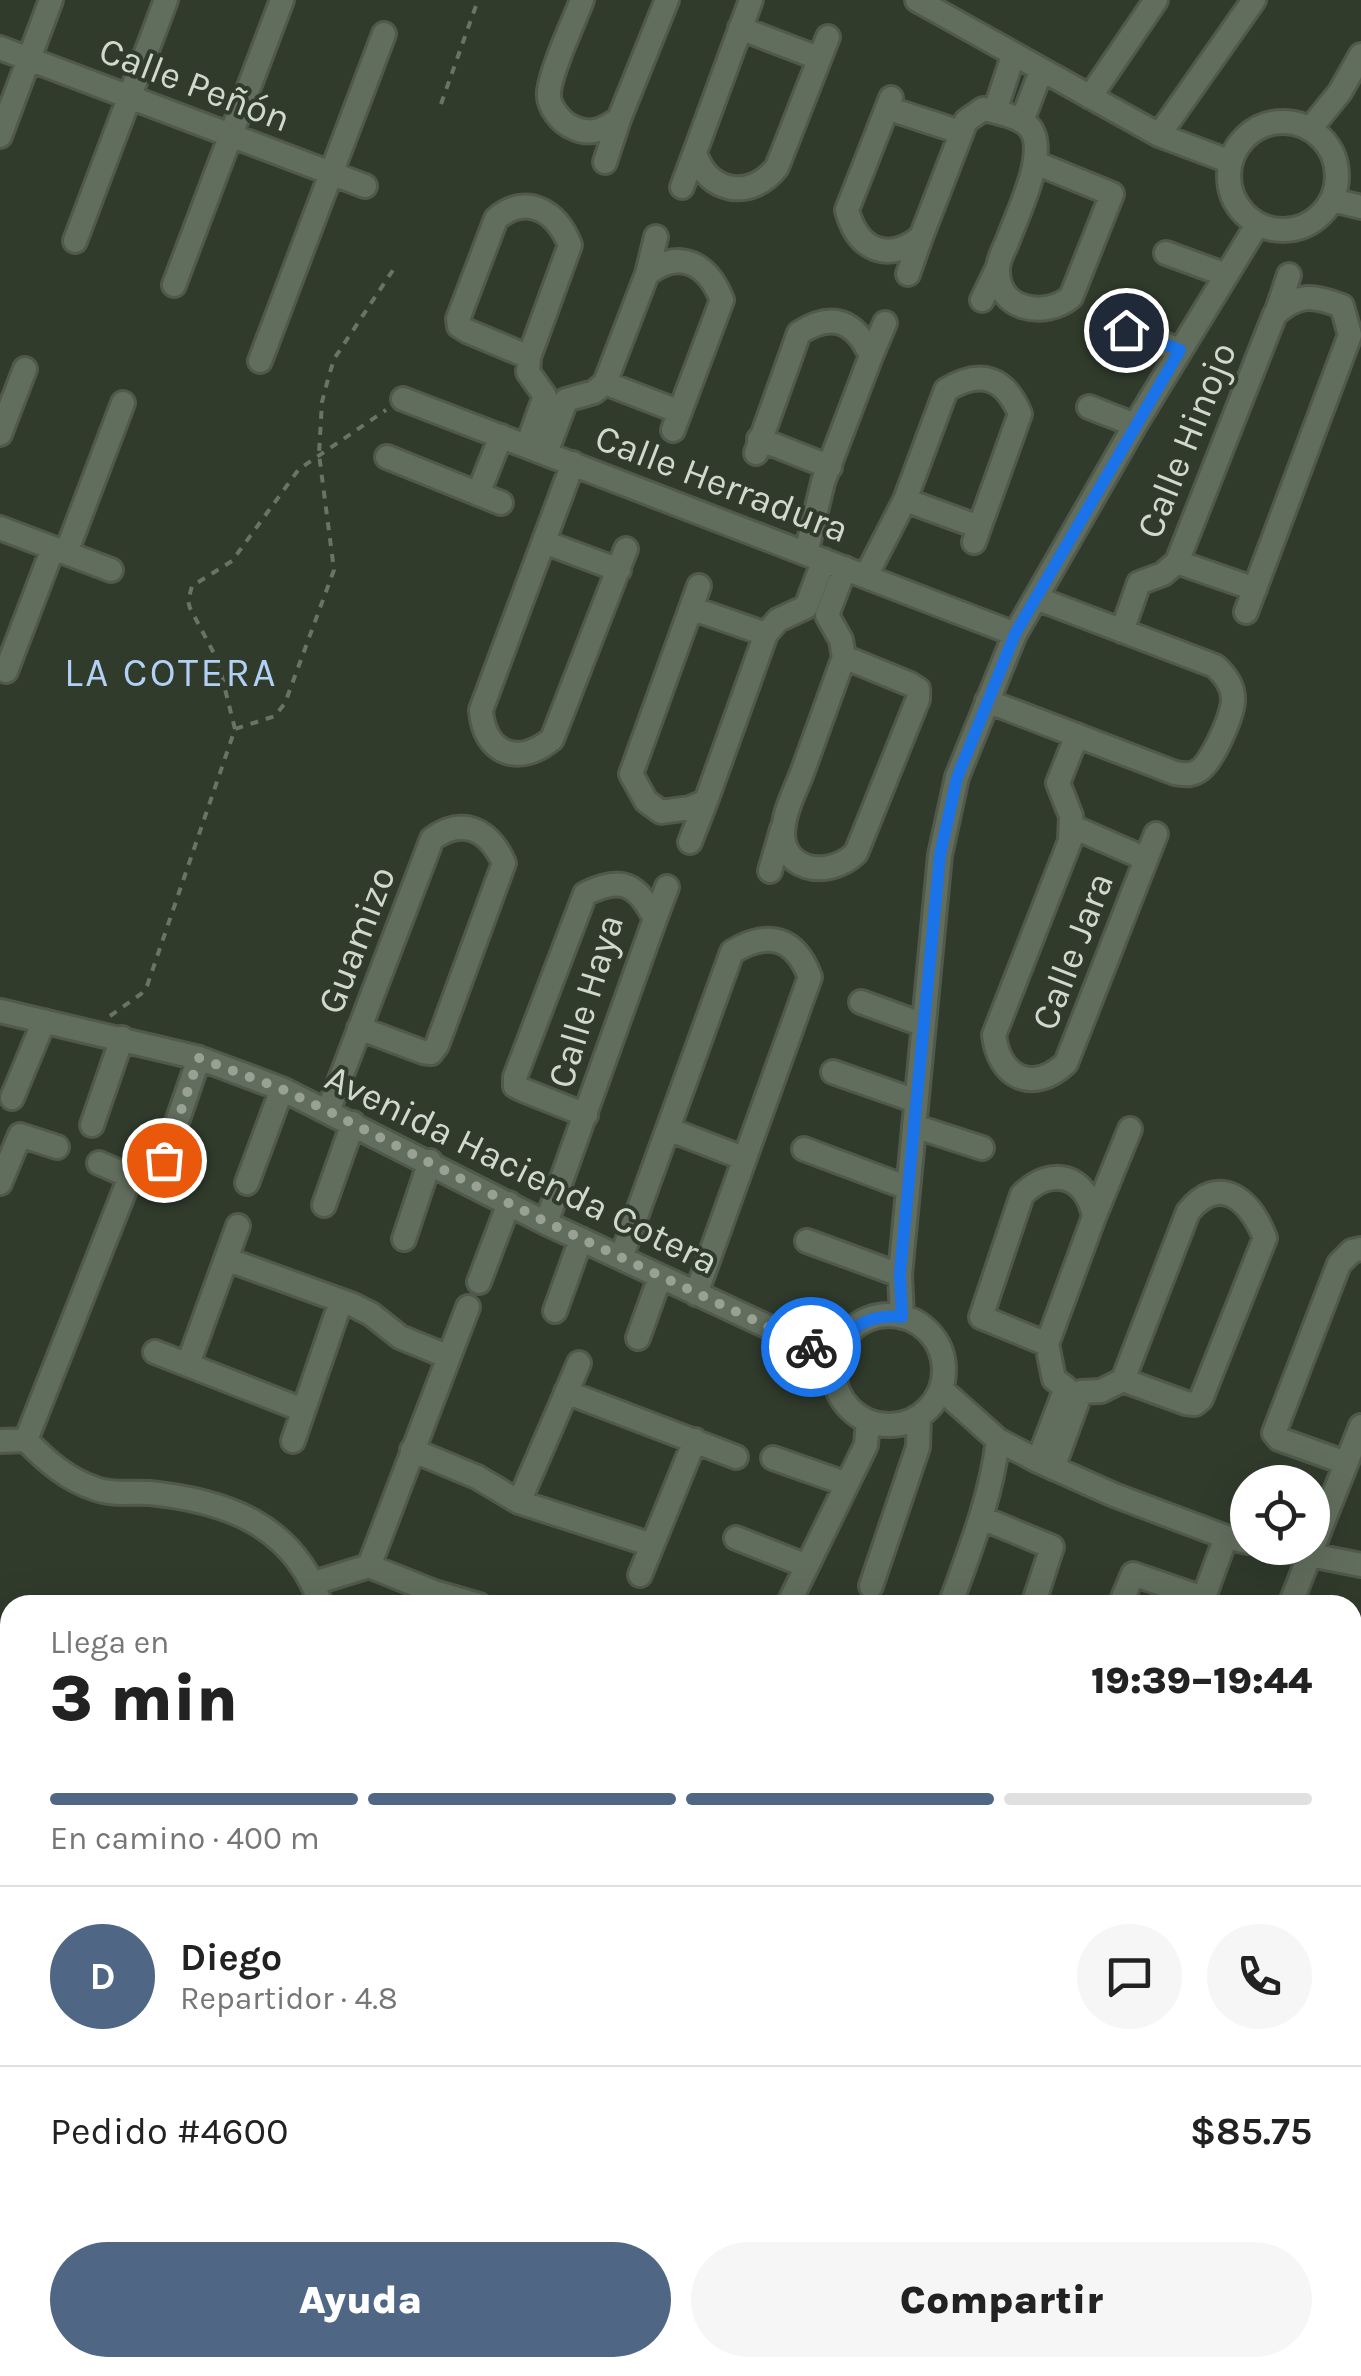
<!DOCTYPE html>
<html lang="es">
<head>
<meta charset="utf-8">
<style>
  :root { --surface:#fff; --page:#f6f6f6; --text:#222; --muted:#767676; --line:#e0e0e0; --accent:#4f6784 }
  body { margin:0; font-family:Karla,sans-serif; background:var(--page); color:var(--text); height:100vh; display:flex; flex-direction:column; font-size:38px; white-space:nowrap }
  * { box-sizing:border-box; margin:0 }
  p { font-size:32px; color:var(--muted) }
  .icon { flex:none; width:55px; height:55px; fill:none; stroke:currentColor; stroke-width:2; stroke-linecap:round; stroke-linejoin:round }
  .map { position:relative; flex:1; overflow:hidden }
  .drawer { position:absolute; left:0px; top:1595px; width:1362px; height:782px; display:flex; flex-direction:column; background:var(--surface); border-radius:30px 30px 0 0; box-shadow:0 10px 40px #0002 }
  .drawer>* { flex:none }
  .controls { position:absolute; left:1230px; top:1465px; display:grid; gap:20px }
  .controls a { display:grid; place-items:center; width:100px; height:100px; border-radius:50%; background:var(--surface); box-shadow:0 10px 40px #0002; font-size:50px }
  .pin { position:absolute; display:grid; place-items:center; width:85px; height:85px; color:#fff; margin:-42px; border:5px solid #fff; border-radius:50%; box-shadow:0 2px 10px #0007 }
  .courier { position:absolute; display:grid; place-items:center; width:100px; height:100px; margin:-50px; border:8px solid #1a73e8; border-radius:50%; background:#fff; color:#222; box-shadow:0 2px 12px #0007 }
  .summary em { font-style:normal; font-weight:800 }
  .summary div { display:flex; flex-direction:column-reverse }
  .summary { display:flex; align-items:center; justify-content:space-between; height:170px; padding:0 50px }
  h1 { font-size:65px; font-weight:800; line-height:75px }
  .bar { display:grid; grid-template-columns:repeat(4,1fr); gap:15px 10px; align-content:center; height:120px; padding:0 50px }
  .bar i { height:12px; border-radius:8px; background:var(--line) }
  .bar .selected { background:var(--accent) }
  .bar p { grid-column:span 4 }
  .line { display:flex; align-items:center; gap:25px; padding:0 50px; border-top:2px solid var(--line) }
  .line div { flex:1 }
  .round { display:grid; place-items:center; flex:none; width:105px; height:105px; border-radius:52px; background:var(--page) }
  .cta { display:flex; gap:20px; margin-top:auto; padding:20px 50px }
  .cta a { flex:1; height:115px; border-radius:60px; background:var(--accent); color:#fff; font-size:40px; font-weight:800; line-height:115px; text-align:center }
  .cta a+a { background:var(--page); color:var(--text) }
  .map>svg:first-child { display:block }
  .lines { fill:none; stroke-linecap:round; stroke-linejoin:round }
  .minor-casing { stroke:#50594c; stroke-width:28 }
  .major-casing { stroke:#50594c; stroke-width:35 }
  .path { stroke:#697366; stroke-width:4; stroke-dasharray:8 8; stroke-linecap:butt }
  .minor { stroke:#626e5d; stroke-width:22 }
  .major { stroke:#7c854c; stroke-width:30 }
  .done { stroke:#99a195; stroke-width:10; stroke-dasharray:0 18 }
  .route { stroke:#1a73e8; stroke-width:12 }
  .labels { text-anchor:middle; stroke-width:8; stroke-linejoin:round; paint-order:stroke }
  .street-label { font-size:38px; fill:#d1d8ce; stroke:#303b2c }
  .neighbourhood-label { font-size:40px; letter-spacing:2.5px; fill:#b3d0f5; stroke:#303b2c }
</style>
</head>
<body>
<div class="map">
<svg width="1361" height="2376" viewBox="0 0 1361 2376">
  <rect width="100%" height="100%" fill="#303b2c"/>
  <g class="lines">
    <defs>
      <path id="minor" d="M582 0C573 24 552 67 549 91 547 106 561 123 574 128 591 136 605 129 619 119L667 0
        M751 0 695 152C706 193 751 201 777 167L828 37
        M917 0 1159 135 1231 162
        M740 28 818 58
        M0 48 365 186
        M1090 97 1156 0
        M891 98 847 210C857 249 887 264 921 237L966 121 983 109C996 112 1015 115 1026 124 1053 145 1017 214 1008 240 1005 248 998 259 998 269 996 310 1045 319 1071 297L1112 194 1036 163
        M887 108 960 132
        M995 111 1013 56
        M1022 121 1041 71
        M1229 176a54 54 0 1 1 108 0a54 54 0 1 1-108 0Z
        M1310 129 1340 92 1361 55
        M1159 135 1254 0
        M0 136 51 0
        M605 162 619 119
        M682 187 695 152
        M1333 200 1361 207
        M75 241 166 0
        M1166 253 1226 275
        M647 274 656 237
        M908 274 921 237
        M174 285 282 0
        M982 300 998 267
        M1277 311 1289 275
        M1127 330 1180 350
        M871 356 885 323
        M260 361 384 34
        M605 383 647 274C680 248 708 264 722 300L673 430
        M605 383 680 412
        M403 399 1015 634
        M1089 407 1135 425
        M0 434 25 369
        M759 439 830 467
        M527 446 545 396 528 372 529 357 570 245C557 212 527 192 496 219L458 319 459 326 467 331 529 357
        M546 453 566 400 594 392 605 383
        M756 453 799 333C832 312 855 320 871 356L823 482 806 553
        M387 457 501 503
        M573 463 481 710C484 754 519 767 552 739L626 549
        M478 494 501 436
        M905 500 979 527
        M0 528 111 570
        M544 542 619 570
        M66 553 123 403
        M1177 562 1255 589
        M866 576 905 500 946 390C981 369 1005 377 1020 414L974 542
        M699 586 631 774 646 801 661 812 690 808 706 801 766 634 778 620 806 607 824 560
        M691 608 766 634
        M1122 631 1139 583 1163 574 1177 562 1275 314C1299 293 1313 295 1342 306L1350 335 1246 612
        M844 657 910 684 918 689V699L856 853C827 881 776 870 784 824 786 807 796 789 802 773 816 735 830 696 844 657L841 640 827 615 845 568
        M6 671 53 548
        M987 701 1175 773C1184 774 1190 776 1198 771 1212 764 1232 716 1233 701 1234 686 1225 675 1215 666L1036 598
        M1077 735 1058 783 1071 816 1070 841 994 1035C999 1078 1033 1094 1066 1063L1156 834
        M1071 826 1146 859
        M690 842 706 801
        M770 871 782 829
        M655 919 667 887
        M861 1002 924 1025
        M0 1011 199 1058 282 1089 546 1223 835 1358
        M833 1072 916 1101
        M12 1098 44 1021
        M328 1111 432 839C463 816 489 830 504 863L437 1045 431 1053 423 1052 359 1028
        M92 1125 122 1038
        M914 1126 982 1148
        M668 1129 743 1158
        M804 1149 908 1188
        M164 1160 199 1058
        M0 1183 20 1135 57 1147
        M247 1183 282 1089
        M324 1205 353 1123
        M1094 1217 1130 1129
        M546 1223 655 919C637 883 621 876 585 894L515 1077V1086L523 1090 586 1115
        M404 1239 430 1161
        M807 1241 900 1275
        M621 1258 732 952C768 930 795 937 810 977L696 1294
        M226 1259 353 1305 371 1314 400 1337 449 1357
        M479 1282 509 1203
        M555 1311 581 1239
        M834 1370a55 55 0 1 1 110 0a55 55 0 1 1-110 0Z
        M902 1317 900 1275 940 855 957 777 1015 634 1135 425 1257 225
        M638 1338 660 1277
        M155 1352 303 1410
        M188 1364 238 1226
        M941 1389 998 1440 1038 1461 1114 1495 1226 1537 1248 1542
        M566 1392 736 1457
        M26 1440 128 1182 129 1176 99 1163
        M0 1441 26 1440C46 1461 68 1480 96 1489 112 1495 132 1492 150 1493 227 1501 294 1525 321 1605
        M293 1441 341 1301
        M412 1450 477 1477 519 1502 652 1545
        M773 1458 847 1484
        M1038 1461 1066 1388 1054 1379 1047 1344 1094 1217C1087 1175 1051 1165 1022 1195L981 1317 1047 1344
        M1346 1463 1279 1439 1274 1433 1339 1264 1352 1251 1361 1249
        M1053 1468 1081 1392 1101 1391 1123 1380 1188 1212C1220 1172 1251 1201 1265 1238L1201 1399 1195 1404 1186 1403 1123 1380
        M519 1502 579 1363
        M982 1518 1052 1547 1033 1605
        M736 1538 807 1566
        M1275 1548 1361 1565
        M369 1566 468 1307
        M369 1566 434 1592 479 1605
        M640 1575 695 1440
        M314 1583 369 1566
        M871 1586 918 1447 919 1416
        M788 1605 866 1445 868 1421
        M950 1605C970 1550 991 1498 998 1440
        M1120 1605 1133 1574 1203 1598
        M1201 1605 1226 1537
        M1290 1605 1361 1426
        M1352 1669 1361 1653
        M1352 1872 1361 1876
        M1352 1964 1361 1967
        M1352 2110 1361 2089
        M0 2285 10 2284
        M1352 2346 1361 2340
        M308 2368 330 2376
        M809 2368 831 2376
        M1060 2368 1081 2373 1086 2368
        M194 2376 197 2368
        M411 2376 414 2368
        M530 2376 531 2373
        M723 2376 726 2368
        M911 2376 914 2368
        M997 2376 1000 2368
        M1167 2376 1171 2368
        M1250 2376 1253 2368
        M1339 2376 1342 2368"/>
      <path id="major" d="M0 1725 10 1739
        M0 1792 10 1805
        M0 2169 10 2133
        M31 2368 32 2376"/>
    </defs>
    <!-- minor casing -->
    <use href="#minor" class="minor-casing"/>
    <!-- major casing -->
    <use href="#major" class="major-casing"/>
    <!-- path -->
    <path class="path" d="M441 104 478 0
      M235 729 218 661 190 608 188 601 192 586 232 561 299 469 386 410
      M110 1016 141 994 147 986 235 729 275 716 285 703 334 570 319 454 322 402 328 379 334 359 393 270"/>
    <!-- minor -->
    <use href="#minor" class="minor"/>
    <!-- major -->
    <use href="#major" class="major"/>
  </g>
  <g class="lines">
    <!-- done -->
    <path class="done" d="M164 1160 199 1058 282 1089 328 1111 546 1222 811 1347"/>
    <!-- route -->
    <path class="route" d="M811 1347 835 1358C848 1326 868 1314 902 1317L900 1274 940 855 957 778 1015 634 1180 350 1126 330"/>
  </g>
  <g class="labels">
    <!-- street labels -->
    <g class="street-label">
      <text transform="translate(195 84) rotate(21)" y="13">Calle Peñón</text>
      <text transform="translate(1186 440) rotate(-68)" y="13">Calle Hinojo</text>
      <text transform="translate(722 483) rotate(21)" y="13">Calle Herradura</text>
      <text transform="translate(356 940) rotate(-69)" y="13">Guamizo</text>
      <text transform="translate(1072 951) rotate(-69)" y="13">Calle Jara</text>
      <text transform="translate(585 1001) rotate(-73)" y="13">Calle Haya</text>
      <text transform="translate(522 1169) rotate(26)" y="13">Avenida Hacienda Cotera</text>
    </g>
    <!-- neighbourhood labels -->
    <g class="neighbourhood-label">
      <text x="171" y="686">LA COTERA</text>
    </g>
  </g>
</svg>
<div class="controls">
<a><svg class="icon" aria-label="locate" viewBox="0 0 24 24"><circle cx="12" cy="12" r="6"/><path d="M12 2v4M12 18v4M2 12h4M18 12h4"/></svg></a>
</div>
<div class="pin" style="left:164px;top:1160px;background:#ea580c"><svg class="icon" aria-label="bag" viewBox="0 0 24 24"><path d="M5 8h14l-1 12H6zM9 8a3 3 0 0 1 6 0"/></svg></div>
<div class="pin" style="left:1126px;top:330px;background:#1f2937"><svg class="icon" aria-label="home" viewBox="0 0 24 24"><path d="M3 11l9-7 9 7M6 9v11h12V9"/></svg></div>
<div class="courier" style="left:811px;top:1347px"><svg class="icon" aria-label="bike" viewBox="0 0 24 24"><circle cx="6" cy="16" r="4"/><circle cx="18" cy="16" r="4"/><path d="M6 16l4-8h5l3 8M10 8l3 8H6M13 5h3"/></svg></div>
<section class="drawer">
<div class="summary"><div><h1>3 min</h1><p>Llega en</p></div><em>19:39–19:44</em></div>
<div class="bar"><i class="selected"></i><i class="selected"></i><i class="selected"></i><i></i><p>En camino · 400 m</p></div>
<div class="line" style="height:180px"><b class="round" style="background:var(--accent);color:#fff">D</b><div><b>Diego</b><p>Repartidor · 4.8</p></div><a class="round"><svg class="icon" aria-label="chat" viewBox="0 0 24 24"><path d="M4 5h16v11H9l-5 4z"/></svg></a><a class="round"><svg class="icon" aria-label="phone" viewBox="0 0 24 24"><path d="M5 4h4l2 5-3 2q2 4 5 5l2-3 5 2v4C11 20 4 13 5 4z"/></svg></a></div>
<div class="line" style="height:130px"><div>Pedido #4600</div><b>$85.75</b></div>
<div class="cta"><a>Ayuda</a><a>Compartir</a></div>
</section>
</div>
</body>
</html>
